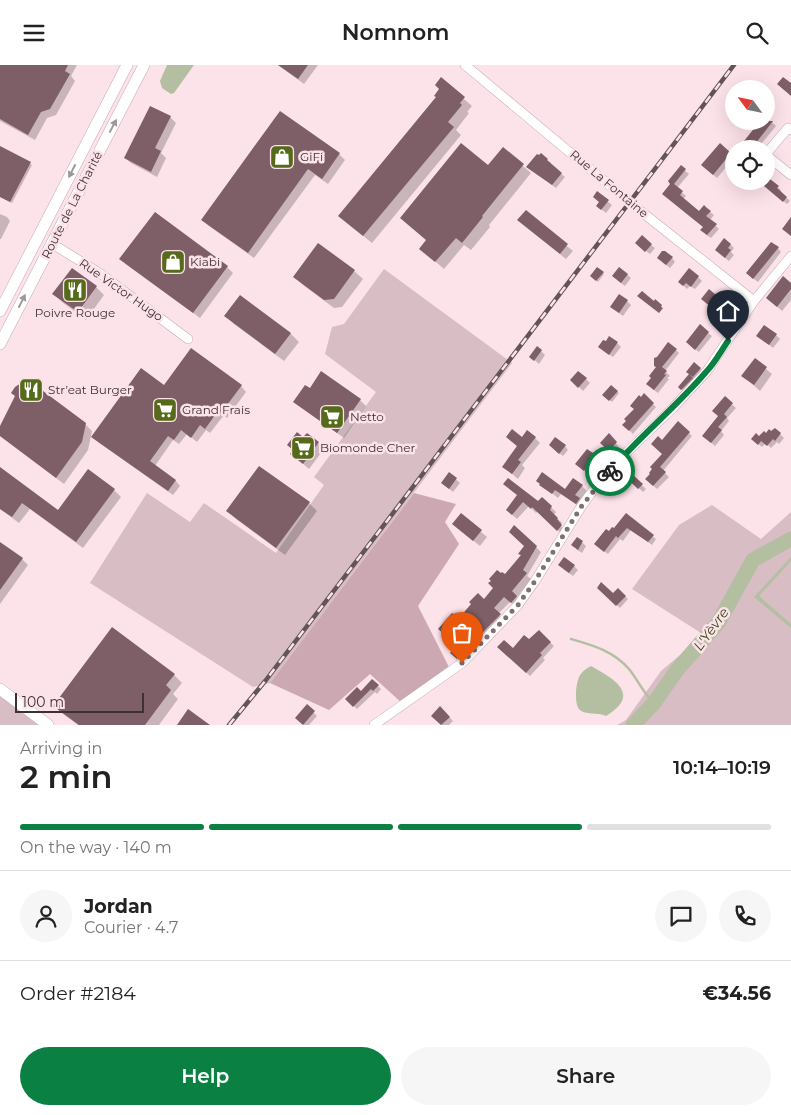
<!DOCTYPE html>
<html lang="en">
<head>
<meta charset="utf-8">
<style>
  :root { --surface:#fff; --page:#f6f6f6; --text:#222; --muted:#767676; --line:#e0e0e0; --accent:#0b8043 }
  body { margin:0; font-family:Montserrat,sans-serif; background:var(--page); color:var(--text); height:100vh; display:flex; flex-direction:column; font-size:19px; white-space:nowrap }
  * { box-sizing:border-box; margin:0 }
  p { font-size:16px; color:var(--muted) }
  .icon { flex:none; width:28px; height:28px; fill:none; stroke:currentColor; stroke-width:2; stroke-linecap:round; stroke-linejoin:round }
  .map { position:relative; height:660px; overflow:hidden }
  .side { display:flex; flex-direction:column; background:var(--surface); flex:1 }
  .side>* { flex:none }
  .needle { width:32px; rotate:303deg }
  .buttons { position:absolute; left:725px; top:15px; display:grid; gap:10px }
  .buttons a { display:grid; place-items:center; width:50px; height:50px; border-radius:50%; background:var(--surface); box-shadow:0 5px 20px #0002; font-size:25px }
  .scale { position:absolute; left:15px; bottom:12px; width:129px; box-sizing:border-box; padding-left:5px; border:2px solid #3d3134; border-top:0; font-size:14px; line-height:18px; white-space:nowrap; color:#3d3134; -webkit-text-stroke:4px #fce2e9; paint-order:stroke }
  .pin { position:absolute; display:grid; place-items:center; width:42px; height:42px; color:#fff; margin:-51px -21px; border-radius:50% 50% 50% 0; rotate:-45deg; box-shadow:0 0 5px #0007 }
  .pin .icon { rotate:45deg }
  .courier { position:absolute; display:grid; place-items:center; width:50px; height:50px; margin:-25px; border:4px solid #0b8043; border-radius:50%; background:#fff; color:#222; box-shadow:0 1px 6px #0007 }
  .head em { font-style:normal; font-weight:600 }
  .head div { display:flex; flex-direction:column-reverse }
  .head { display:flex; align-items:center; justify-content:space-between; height:85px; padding:0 20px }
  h1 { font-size:32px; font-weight:600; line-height:38px }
  .bar { display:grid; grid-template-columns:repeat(4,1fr); gap:8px 5px; align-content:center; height:60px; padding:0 20px }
  .bar i { height:6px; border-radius:4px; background:var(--line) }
  .bar .selected { background:var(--accent) }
  .bar p { grid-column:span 4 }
  .line { display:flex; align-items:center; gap:12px; padding:0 20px; border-top:1px solid var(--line) }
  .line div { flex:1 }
  .round { display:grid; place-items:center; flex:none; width:52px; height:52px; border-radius:26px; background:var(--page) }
  .button { display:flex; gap:10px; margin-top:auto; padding:10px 20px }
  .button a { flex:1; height:58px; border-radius:30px; background:var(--accent); color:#fff; font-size:20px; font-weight:600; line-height:58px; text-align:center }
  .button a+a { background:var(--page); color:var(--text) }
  header { display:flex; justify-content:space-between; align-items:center; height:65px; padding:0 20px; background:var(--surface); font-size:22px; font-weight:600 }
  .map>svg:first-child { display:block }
  .green { fill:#d8bdc4 }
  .forest { fill:#cca9b2 }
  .water { fill:#b4bfa1 }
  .shadow { fill:#0003 }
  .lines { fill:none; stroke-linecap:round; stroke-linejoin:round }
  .stream { stroke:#b4bfa1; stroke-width:2.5 }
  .river { stroke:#b4bfa1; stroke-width:15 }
  .building { fill:#7e5e67 }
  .minor-casing { stroke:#c7a9b1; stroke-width:10 }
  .major-casing { stroke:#c7a9b1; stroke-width:12 }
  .minor { stroke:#fff; stroke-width:9 }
  .major { stroke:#fff; stroke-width:11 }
  .rail-casing { stroke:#625457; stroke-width:4.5 }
  .rail { stroke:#fce2e9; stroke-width:2.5; stroke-dasharray:8; stroke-linecap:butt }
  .oneway { fill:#9e989a }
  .done { stroke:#806f73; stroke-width:5; stroke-dasharray:0 9 }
  .route { stroke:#0b8043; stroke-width:6 }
  .labels { text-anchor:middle; stroke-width:5; stroke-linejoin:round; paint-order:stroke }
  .poi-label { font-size:12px; fill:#3d3134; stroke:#fce2e9; text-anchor:start }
  .street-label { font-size:12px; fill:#3d3134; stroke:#fce2e9 }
  .water-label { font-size:14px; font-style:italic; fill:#3b4919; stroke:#fce2e9 }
</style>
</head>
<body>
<header><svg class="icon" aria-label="menu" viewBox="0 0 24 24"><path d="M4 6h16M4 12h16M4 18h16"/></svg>Nomnom<svg class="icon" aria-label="search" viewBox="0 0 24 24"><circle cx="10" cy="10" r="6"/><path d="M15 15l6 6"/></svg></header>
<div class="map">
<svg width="791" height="660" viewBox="0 0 791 660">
  <rect width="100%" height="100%" fill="#fce2e9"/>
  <!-- green -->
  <path class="green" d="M384 204 512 298 270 618 253 622 90 518 147 428 190 457 204 438 276 488 324 420 314 412 376 327 325 289 332 262 344 259Z
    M712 440 761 474 791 447V660H617L626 655 661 606 693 579 701 568 632 524 679 460Z
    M0 628 43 660H0Z"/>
  <!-- forest -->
  <path class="forest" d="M414 428 456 439 445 457 459 479 418 541 451 606 403 639 370 609 329 645 270 618Z"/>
  <!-- water -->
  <path class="water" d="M167 0H194L174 28 171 29 162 23 160 16Z
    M791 492V496L759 531 791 559V563L754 532Z
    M591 601C614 614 642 629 606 651 598 647 585 650 580 645 574 640 576 621 578 615 580 608 585 604 591 601Z"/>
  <!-- shadow -->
  <path class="shadow" d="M0 0H77L71 11 75 16 56 50 47 53 35 75 0 56Z
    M278 0H318L304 19Z
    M441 14 472 41 467 47 469 48 456 65 461 70 372 178 339 151 437 32 441 24Z
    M151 42 170 52 176 58 161 88 166 93 157 112 131 98 125 93Z
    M280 48 339 89 345 95 328 119 315 110 254 193 209 161 203 155Z
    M766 52 776 61 757 84H754L749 80 766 56Z
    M0 82 32 100 12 138 0 132Z
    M503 84 531 108 489 160 490 162 471 185 464 180 444 204 421 184Z
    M730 89 734 93 717 113 707 104Z
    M547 95 551 98 550 100 565 112 556 123 532 105Z
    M681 102 689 109 677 123 686 131 683 134 699 147H710L714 150 710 155 719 164 711 173 705 169 704 162 667 132Z
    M766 112 781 125 780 127 790 136 787 139 759 116H766Z
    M597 128 612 140 606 148 601 144Z
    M526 147 573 186 566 194 525 161Z
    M0 149 7 152 10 156 1 174H0Z
    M730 179 734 183 731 187 734 190 729 196 720 189Z
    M319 180 354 206 363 214 342 242 334 243 303 220 295 212Z
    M651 180 655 183 650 189 641 182Z
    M778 183 781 187 758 217 751 212Z
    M672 193 675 197 670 203 662 197Z
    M121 194 227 202 233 208 200 253 127 200Z
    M620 203 631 213 625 221 617 215Z
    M598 204 604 209 598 217 592 211Z
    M698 212 702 216 695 224 690 221 687 224 680 217Z
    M791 219V235L782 246 767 233Z
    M96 222 104 230 86 255 62 237 54 229Z
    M627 236 631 240 623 251 615 245Z
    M706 237 728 242 731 245 725 253Z
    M226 251 290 268 299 277 284 296 234 259Z
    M708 268 712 271 699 287 691 281Z
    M776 270 780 274 773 283 762 274Z
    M617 278 621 282 613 292 604 286Z
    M538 283 545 290 539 299 531 292Z
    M676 285 679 288 665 306 670 311 667 313 669 314 658 328 651 323 653 313Z
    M755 295 772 309 760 326 743 311Z
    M694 299 704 307 683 326 680 322 690 309Z
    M322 308 360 335 366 341 344 373 301 342 295 337 310 324Z
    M586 314 590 318 583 326 572 315Z
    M164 321H241L246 327 227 353 224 350 210 368 206 365 197 377 187 369 179 379 173 375 155 401 175 415 180 421 173 430 98 377Z
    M611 322 619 328 612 337 604 330Z
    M644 330 656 342 633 369 624 360 636 345 641 334Z
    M725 333 736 343 727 353 729 356 721 366 724 370 715 381 707 374 720 352Z
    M678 358 692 371 663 406 669 412 657 424 646 414 664 389 662 376Z
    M85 359 92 366 88 385 64 419 0 371V363Z
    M775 364 784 373 779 379 777 377 771 383 766 378 762 382 753 374 760 373 772 368Z
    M609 370 619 382 613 389 602 378Z
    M507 372 522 373H535L540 378 522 400 525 403 518 414 504 402 518 382Z
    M303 374 318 378 324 384 309 404 292 389Z
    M565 381 568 385 563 391 554 384Z
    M595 391 599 395 588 409 581 402Z
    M623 403 646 424 643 427 620 406Z
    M0 404 58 446 114 425 121 432 83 483 30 444 19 458 0 444Z
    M450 409 460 418 453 427 442 418Z
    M543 421 566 425 582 421 587 426 581 443 561 429 558 433Z
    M518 431 538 438 542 434 556 447 554 450 562 458 560 460 566 467 563 470 538 446 536 448 529 441 517 454 507 445Z
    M309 438 317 446 285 490 236 454 228 446Z
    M461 450 487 472 480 481 460 465Z
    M626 450 656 474 652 480 631 465 623 476 620 474 608 489 599 482 609 467 614 465Z
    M577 473 586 481 582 488 576 484Z
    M0 478 22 494 28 500 0 539Z
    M536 482 541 487 527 511 531 514 517 532 521 537 517 542 510 537 498 549 505 555 486 574 462 552 484 535 506 511Z
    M574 501 578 505 573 511 563 504Z
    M599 523 613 530 618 524 628 534 620 543Z
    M452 550 463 560 458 565 456 564 449 573 440 564Z
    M539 567 554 581 543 593 545 595 530 611 499 582 513 585 529 576Z
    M464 587 467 591 462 596 456 591Z
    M174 610 182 618 173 629 178 634 159 660H78L63 649 55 641Z
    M372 616 381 624 377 629 375 627 357 644 347 634 361 628Z
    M307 641 317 651 309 660H304L296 653Z
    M440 642 453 656 449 660H442L433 651Z"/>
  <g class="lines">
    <!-- stream -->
    <path class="stream" d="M571 574C592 580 614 586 629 604 638 615 643 628 654 638"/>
    <!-- river -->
    <path class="river" d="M633 660 654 638 677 605 718 558 753 495 791 474"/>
  </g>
  <!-- building -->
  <path class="building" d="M0 0H68L65 6 70 9 50 44 41 47 28 70 0 54Z
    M278 0H308L298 14Z
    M441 12 465 32 460 38 462 40 448 57 454 62 363 171 338 151 436 32 434 31 439 24 435 20Z
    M783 12 791 18V31L777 19Z
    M150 41 171 51 155 83 161 86 151 107 124 93Z
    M280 46 340 88 322 114 308 104 248 188 201 155Z
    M760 56H773L752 83 744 76Z
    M461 78 488 100 503 82 524 99 482 151 483 152 462 178 456 173 435 197 419 184 426 175 400 153Z
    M720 78 731 88 713 110 701 100Z
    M0 81 31 97 10 137 0 132Z
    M541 88 548 94 547 95 562 108 552 120 526 102 537 89 539 90Z
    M681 100 686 104 674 119 683 126 680 130 699 146 704 140 707 143 711 146 706 151 717 159 707 170 700 165 703 162 662 129 670 119 668 116Z
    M770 114 779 121 777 123 787 132 783 137 764 121Z
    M597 126 609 135 601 145 596 141 599 137 593 132Z
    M526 145 568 179 560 189 517 155Z
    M155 147 228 201 193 248 119 194Z
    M791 152V171L782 164Z
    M642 170 652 179 645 187 635 178Z
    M724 173 731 179 728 183 731 185 725 193 715 185Z
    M771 177 779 182 753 214 746 208Z
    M318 178 355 205 334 234 324 235 293 212Z
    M662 186H665L673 192 666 200 657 193Z
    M597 202 604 207 596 216 590 211Z
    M619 202 628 209 621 218 612 211Z
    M72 203 97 221 78 247 52 229Z
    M689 203 699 211 691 222 686 218 683 221 678 217Z
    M783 211 791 218V224L777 242 766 233Z
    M709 224 729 241 721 250 701 234Z
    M642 226 654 236 655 234 662 240 661 242 663 243 659 248 637 231Z
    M619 229 628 235 619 248 610 242Z
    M240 230 291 268 275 289 224 251Z
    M700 259 709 267 695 285 686 277Z
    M764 260 777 269 769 280 756 271Z
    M609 271 618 277 609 290 598 282 603 275 606 276Z
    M668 277 677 284 662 302 667 306 664 309 666 310 654 325 646 319 651 313 649 311 656 302 654 301V293L657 292Z
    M537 281 542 285 534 296 529 292Z
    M191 283 242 320 221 348 218 346 205 364 200 360 191 373 181 365 174 375 168 371 150 396 176 415 168 426 91 372 141 303 164 320Z
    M755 293 767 302 754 320 741 311Z
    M694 297 701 303 693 312 686 307Z
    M321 306 361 334 337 368 293 337 305 320 310 323Z
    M578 306 587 313 578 323 570 315Z
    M689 309 693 313 681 325 678 322Z
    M27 314 86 358 82 377 56 413 0 371V361L15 331 11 328 15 322Z
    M611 320 618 326 609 336 602 330Z
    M644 328 654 338 629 366 622 360 626 356 624 354 634 344 630 341 639 330 641 332Z
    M725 331 733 338 724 349 727 352 718 362 722 365 711 378 702 371 718 351 712 346Z
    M678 356 690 367 660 402 666 407 653 421 645 414 650 409 649 408 652 404 650 402 662 389 651 379 658 371 662 375Z
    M775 363 781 368 775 376 773 374 767 381 761 376 758 380 751 374 756 368 759 371 764 366 766 368 769 364 771 366Z
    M512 364 522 372 527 365 536 372 518 395 521 397 512 409 502 402 517 381 506 372Z
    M297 367 303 372 307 368 319 377 303 399 290 389 293 385 287 380Z
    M609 368 617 377 609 386 600 378Z
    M555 372 566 380 559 389 549 380Z
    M587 384 596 390 584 406 575 399Z
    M259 401 310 437 276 483 226 446Z
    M623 401 643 419 638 424 619 406Z
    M0 402 58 445 88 404 115 424 76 477 22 438 12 452 0 444Z
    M449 407 457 413 449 424 441 418Z
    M542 407 565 424 573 413 583 420 575 430 580 433 576 439 555 425 552 429 539 420 540 419 536 416Z
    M508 413 538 436 542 432 552 441 550 445 558 453 557 454 562 460 557 466 532 442 531 444 523 437 512 450 506 445 517 430 503 419Z
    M461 448 482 465 473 476 452 459Z
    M626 448 654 470 648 477 627 463 618 473 616 471 604 487 594 479 606 464 609 466 612 462 614 463Z
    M514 460 537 481 523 505 527 508 512 526 517 531 511 538 504 532 494 543 501 549 480 570 460 552 471 539 469 537 478 528 484 534 493 523 488 518 491 516 489 514 497 505 501 508 502 507 505 509 521 490 518 489 524 481 509 467Z
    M577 472 583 476 578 485 571 480Z
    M0 477 23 493 0 525Z
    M564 492 575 500 569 508 558 500Z
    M601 517 613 528 618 523 626 531 616 541 597 523Z
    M452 548 460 555 454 563 452 561 445 570 438 564Z
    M112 562 175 609 166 620 171 625 145 660H79L53 641Z
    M539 565 551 577 540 588 542 590 526 608 497 582 504 575 513 583 524 570 529 574Z
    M457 580 464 587 457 594 450 588Z
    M372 614 379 620 373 626 371 624 353 642 345 634 357 622 361 626Z
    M307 639 315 646 303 660 295 653Z
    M440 641 450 652 441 660 431 651Z
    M188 644 210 660H177Z"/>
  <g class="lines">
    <defs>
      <path id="minor" d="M465 0 633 140 754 236
        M766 89 788 63 791 65
        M766 90 791 110
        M51 178 101 209 188 274
        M374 660 462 598 518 540 535 516 581 442 594 424 624 390 673 343 707 306 754 236 791 191"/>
      <path id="major" d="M0 246 127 0
        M0 279 144 0
        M0 624 48 660"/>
    </defs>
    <!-- minor casing -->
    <use href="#minor" class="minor-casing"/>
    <!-- major casing -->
    <use href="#major" class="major-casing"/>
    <!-- minor -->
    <use href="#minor" class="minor"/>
    <!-- major -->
    <use href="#major" class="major"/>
    <defs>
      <path id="rail" d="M229 660 266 615 734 0"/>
    </defs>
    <!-- rail casing -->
    <use href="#rail" class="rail-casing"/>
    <!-- rail -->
    <use href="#rail" class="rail"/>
  </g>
  <!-- one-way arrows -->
  <defs><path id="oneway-solid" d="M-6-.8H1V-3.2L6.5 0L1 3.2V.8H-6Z" transform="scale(1.25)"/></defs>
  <g class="oneway">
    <use href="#oneway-solid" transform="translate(113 61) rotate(-62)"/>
    <use href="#oneway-solid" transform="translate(72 106) rotate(117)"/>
    <use href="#oneway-solid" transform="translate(22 236) rotate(-63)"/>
  </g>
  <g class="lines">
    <!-- done -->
    <path class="done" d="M462 598 518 540 535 516 581 442 610 406"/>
    <!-- route -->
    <path class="route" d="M610 406C640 371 676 342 706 307 715 298 721 286 728 276"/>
  </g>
  <!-- icons -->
  <defs>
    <symbol id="shop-square" viewBox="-11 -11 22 22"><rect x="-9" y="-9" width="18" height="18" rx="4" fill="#556b1a" stroke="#fce2e9"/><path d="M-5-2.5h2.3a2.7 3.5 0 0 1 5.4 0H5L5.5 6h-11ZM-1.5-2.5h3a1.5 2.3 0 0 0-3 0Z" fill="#fff"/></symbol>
    <symbol id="restaurant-square" viewBox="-11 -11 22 22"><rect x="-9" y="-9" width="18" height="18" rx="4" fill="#556b1a" stroke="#fce2e9"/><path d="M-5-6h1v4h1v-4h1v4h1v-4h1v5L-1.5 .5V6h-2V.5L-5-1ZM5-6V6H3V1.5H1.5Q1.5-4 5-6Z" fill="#fff"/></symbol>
    <symbol id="supermarket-square" viewBox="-11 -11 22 22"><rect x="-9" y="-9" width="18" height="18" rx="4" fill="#556b1a" stroke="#fce2e9"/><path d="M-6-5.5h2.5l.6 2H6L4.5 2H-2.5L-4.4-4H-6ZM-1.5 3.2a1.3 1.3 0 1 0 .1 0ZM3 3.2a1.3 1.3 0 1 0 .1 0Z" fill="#fff"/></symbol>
  </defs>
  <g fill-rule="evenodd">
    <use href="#shop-square" x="268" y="78" width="28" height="28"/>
    <use href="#shop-square" x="159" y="183" width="28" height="28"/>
    <use href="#restaurant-square" x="61" y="211" width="28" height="28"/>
    <use href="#restaurant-square" x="17" y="311" width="28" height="28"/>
    <use href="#supermarket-square" x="151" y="331" width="28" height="28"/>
    <use href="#supermarket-square" x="318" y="338" width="28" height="28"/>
    <use href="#supermarket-square" x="289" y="369" width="28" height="28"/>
  </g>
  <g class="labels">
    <!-- poi labels -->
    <g class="poi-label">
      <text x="300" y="96">GiFi</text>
      <text x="190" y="201">Kiabi</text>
      <text x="75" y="252" text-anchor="middle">Poivre Rouge</text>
      <text x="48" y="329">Str’eat Burger</text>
      <text x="182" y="349">Grand Frais</text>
      <text x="350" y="356">Netto</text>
      <text x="320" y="387">Biomonde Cher</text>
    </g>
    <!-- street labels -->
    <g class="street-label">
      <text transform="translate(609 119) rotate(40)" y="4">Rue La Fontaine</text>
      <text transform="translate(72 140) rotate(-63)" y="4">Route de La Charité</text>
      <text transform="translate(121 225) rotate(35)" y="4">Rue Victor Hugo</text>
    </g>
    <!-- water labels -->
    <g class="water-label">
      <text transform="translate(711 564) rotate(-54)" y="5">L'Yèvre</text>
    </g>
  </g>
</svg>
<div class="buttons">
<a><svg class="needle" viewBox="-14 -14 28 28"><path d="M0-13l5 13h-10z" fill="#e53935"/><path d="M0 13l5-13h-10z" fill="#767676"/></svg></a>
<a><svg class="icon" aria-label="locate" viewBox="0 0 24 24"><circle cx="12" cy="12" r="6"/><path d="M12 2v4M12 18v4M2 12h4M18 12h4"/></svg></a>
</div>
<div class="scale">100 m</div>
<div class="pin" style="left:462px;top:598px;background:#ea580c"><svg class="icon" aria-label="bag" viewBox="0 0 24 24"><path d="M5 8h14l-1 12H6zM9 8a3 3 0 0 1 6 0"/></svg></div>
<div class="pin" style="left:728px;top:276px;background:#1f2937"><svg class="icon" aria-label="home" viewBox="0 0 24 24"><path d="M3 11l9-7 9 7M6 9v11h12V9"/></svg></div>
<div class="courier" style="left:610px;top:406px"><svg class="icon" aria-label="bike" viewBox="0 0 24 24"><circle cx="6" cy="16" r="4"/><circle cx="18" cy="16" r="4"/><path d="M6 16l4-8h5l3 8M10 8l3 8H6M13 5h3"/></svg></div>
</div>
<section class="side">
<div class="head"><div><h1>2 min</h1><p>Arriving in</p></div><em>10:14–10:19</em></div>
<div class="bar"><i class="selected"></i><i class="selected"></i><i class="selected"></i><i></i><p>On the way · 140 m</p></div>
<div class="line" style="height:90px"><a class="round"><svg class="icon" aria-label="person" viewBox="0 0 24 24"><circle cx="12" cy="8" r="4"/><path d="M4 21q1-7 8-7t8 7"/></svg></a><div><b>Jordan</b><p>Courier · 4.7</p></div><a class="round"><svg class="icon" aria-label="chat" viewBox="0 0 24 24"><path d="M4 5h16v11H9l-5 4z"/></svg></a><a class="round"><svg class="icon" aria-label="phone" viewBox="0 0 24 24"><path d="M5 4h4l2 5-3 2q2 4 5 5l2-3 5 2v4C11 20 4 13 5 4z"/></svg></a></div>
<div class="line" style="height:65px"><div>Order #2184</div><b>€34.56</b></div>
<div class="button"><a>Help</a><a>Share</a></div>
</section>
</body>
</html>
